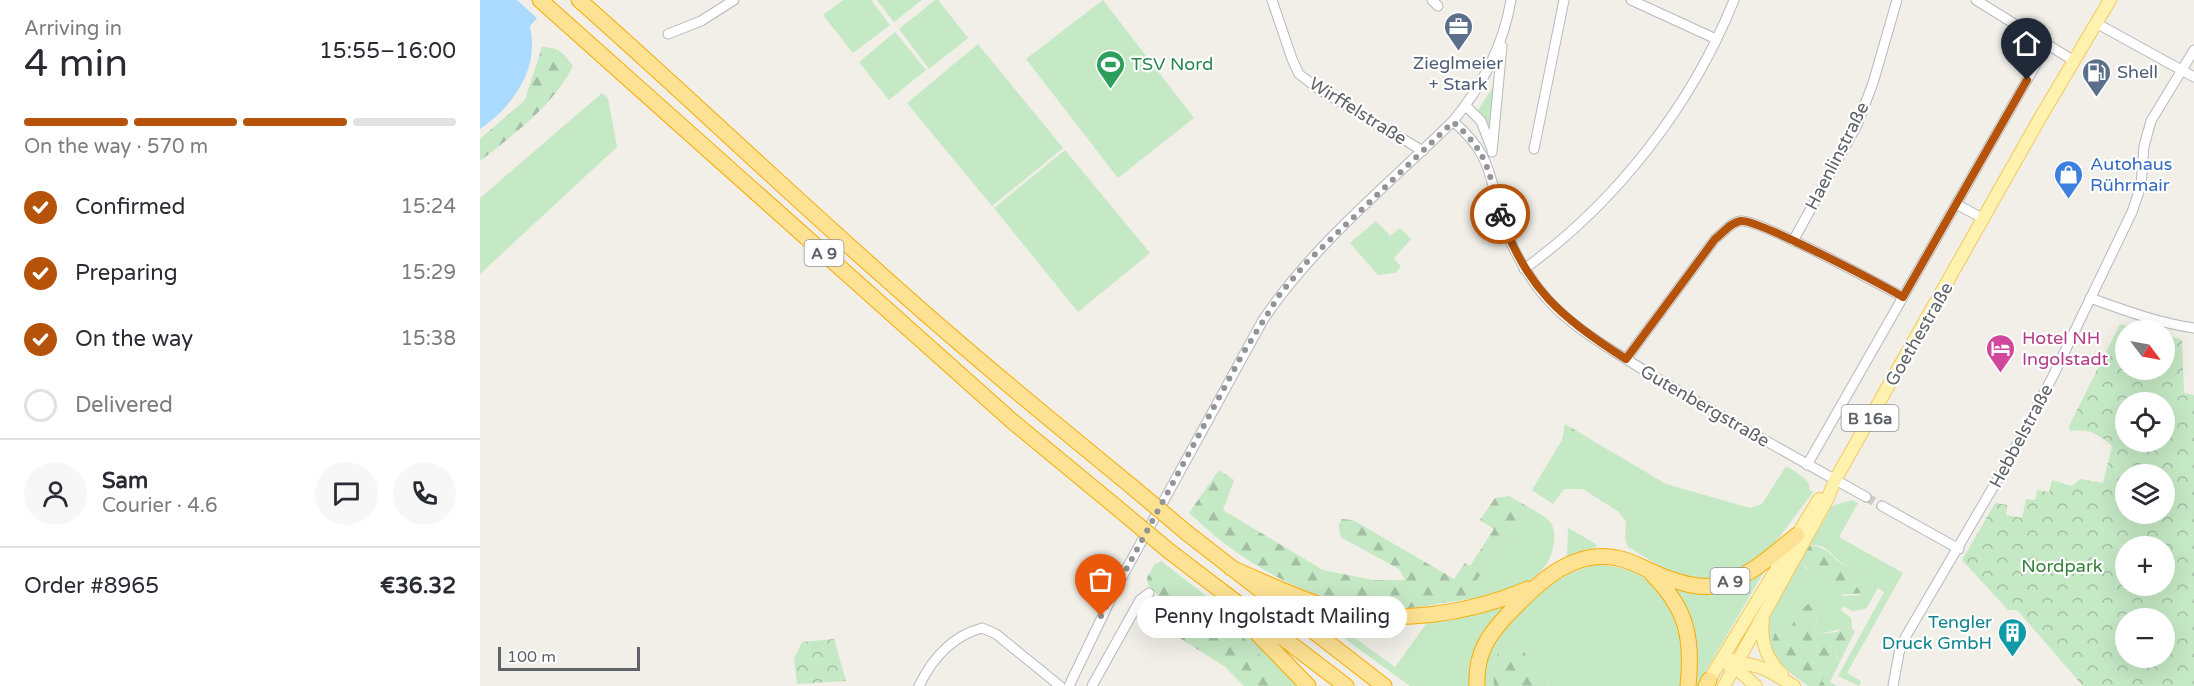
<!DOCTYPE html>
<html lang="en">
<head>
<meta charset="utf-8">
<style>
  :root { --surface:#fff; --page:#f7f7f7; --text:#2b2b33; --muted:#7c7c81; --line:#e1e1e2; --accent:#b45309 }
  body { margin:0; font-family:"Varela Round",sans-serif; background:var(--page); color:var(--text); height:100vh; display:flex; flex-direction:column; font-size:22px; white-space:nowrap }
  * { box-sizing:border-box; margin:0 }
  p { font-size:20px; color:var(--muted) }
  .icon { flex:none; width:33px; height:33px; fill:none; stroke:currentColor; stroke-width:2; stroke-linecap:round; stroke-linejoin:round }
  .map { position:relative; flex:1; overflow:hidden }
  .panel { display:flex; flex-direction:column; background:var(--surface); width:480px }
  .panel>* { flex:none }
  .needle { width:39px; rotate:122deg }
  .controls { position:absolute; left:1635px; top:320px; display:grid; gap:12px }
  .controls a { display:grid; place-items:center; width:60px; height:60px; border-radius:50%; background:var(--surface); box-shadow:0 6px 24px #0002; font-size:30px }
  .scale { position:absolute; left:18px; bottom:15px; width:142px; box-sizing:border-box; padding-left:6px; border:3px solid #5f6368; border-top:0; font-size:16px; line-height:21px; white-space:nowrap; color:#5f6368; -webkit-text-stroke:4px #fff; paint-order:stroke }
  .pin { position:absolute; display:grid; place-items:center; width:51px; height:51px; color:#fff; margin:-62px -26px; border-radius:50% 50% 50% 0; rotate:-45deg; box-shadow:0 0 6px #0007 }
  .pin .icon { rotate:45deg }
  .courier { position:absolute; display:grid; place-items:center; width:60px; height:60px; margin:-30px; border:4px solid #b45309; border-radius:50%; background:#fff; color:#222; box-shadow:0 2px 8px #0007 }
  .bubble { position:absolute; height:42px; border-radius:21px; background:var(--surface); box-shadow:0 6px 24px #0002; font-size:20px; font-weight:600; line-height:42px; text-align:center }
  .headline em { font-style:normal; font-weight:600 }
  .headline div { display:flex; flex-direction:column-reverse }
  .headline { display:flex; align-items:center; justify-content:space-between; height:102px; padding:0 24px }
  h1 { font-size:39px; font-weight:600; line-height:45px }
  .bar { display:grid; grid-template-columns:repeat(4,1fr); gap:9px 6px; align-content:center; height:72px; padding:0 24px }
  .bar i { height:8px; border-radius:4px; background:var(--line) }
  .bar .current { background:var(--accent) }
  .bar p { grid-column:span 4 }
  .line { display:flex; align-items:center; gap:15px; padding:0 24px; border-top:2px solid var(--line) }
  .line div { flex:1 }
  .round { display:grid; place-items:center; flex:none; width:63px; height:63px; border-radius:32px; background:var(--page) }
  ol { padding:0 24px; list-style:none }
  li { display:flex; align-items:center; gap:18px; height:66px }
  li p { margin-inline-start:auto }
  li .icon { padding:6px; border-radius:50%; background:var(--accent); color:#fff; stroke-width:4 }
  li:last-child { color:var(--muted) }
  li i { width:33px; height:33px; border:3px solid var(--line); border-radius:50% }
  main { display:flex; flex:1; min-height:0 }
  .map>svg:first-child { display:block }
  .grass { fill:#c5e8c5 }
  .forest { fill:url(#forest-firs) }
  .park { fill:url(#park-crowns); fill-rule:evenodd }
  .water { fill:#aadaff }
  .pier { fill:#f1efe8 }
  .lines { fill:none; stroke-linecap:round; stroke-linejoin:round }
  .minor-tunnel { stroke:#ccccc8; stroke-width:9; stroke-dasharray:9 4.5; stroke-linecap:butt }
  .minor-casing { stroke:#b5b8bc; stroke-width:11 }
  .major-casing { stroke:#f2c960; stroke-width:14 }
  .highway-casing { stroke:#f9ab00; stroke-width:17 }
  .minor { stroke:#fff; stroke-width:9 }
  .major { stroke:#fff2af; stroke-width:12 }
  .highway { stroke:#fde293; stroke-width:15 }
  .highway-bridge-casing { stroke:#f9ab00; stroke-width:17; stroke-linecap:butt }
  .highway-bridge { stroke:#fde293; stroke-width:15 }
  .done { stroke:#929495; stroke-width:6; stroke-dasharray:0 10.8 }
  .route { stroke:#b45309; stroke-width:8 }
  .labels { text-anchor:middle; stroke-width:4.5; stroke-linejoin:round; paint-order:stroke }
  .shield { fill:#fff; stroke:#8f9295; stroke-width:1.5 }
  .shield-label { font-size:16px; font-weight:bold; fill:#5f6368 }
  .service-label { font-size:18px; fill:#4e5e75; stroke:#fff }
  .leisure-label { font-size:18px; fill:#27864d; stroke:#fff; text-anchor:start }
  .street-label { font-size:18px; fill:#5f6368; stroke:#fff }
  .shop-label { font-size:18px; fill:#366cbe; stroke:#fff; text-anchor:start }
  .hotel-label { font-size:18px; fill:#b23c85; stroke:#fff; text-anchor:start }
  .park-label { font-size:18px; fill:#348238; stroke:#fff }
  .culture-label { font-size:18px; fill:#0d838f; stroke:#fff; text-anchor:end }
</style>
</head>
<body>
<main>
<section class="panel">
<div class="headline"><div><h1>4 min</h1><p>Arriving in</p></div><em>15:55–16:00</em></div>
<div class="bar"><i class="current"></i><i class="current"></i><i class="current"></i><i></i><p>On the way · 570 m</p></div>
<ol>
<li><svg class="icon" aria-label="check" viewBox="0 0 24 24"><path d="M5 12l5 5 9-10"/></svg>Confirmed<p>15:24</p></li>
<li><svg class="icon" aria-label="check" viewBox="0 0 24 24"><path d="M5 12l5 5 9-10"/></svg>Preparing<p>15:29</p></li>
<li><svg class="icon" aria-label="check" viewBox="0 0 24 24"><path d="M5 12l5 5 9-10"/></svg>On the way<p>15:38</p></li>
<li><i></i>Delivered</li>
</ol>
<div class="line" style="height:108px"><a class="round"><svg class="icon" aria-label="person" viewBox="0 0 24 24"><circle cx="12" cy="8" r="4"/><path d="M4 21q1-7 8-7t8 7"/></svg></a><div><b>Sam</b><p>Courier · 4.6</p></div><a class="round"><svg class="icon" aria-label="chat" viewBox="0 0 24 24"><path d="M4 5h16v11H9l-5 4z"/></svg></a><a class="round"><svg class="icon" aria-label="phone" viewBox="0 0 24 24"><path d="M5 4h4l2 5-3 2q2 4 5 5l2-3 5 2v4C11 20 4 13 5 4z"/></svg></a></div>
<div class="line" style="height:78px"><div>Order #8965</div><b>€36.32</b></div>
</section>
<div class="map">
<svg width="1714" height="686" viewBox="0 0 1714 686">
  <defs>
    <pattern id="forest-firs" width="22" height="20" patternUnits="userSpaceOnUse" patternTransform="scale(1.5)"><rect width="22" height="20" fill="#c5e8c5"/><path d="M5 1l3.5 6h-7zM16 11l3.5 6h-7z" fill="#a3c0a4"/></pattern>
    <pattern id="park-crowns" width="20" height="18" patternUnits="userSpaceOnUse" patternTransform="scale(1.5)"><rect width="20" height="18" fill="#c5e8c5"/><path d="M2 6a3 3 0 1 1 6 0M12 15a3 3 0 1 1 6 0" fill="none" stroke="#a3c0a4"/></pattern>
  </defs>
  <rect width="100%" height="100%" fill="#f1efe8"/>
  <!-- grass -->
  <path class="grass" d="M363 0H391L410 25 373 53 343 15Z
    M397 0H442L414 22Z
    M455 0H458L488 38 449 69 419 29Z
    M623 0 714 118 638 178 546 59Z
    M415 32 446 70 409 100 379 62Z
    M498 44 583 148 512 206 427 103Z
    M1013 87 1010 126 998 110Z
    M122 93 128 98 137 147 0 274V198Z
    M585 150 670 253 598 312 514 208Z
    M896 221 910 236 920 228 931 239 914 258 921 267 915 273 898 275 870 243Z
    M1110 439 1186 484 1270 508 1282 504 1306 466C1315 472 1330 478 1330 490L1333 492 1298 539 1272 565 1229 581 1197 576 1148 547 1145 539 1146 522 1139 512 1103 489H1084L1073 504 1052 490 1082 440Z
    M1372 500 1378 503 1359 537 1423 573 1367 673 1381 681 1379 686 1358 676 1404 592 1398 588 1386 609 1372 611 1363 606 1361 610 1371 618 1372 629 1366 628 1339 634 1333 631 1338 616 1328 604 1319 612 1306 636H1299L1290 647 1288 626 1290 616 1320 562 1325 568 1346 576 1362 596 1380 595 1379 568C1362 569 1357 557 1345 548 1341 545 1335 545 1330 545L1352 506Z
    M1050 508C1069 519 1078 523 1073 548 1064 587 1017 596 982 600Z
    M1088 528 1116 544 1117 547 1087 556Z
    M681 561 759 621 788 647 822 686H806L770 643 674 565Z
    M1119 565C1157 567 1180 583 1196 617 1199 624 1204 632 1204 639 1205 654 1203 671 1202 686H1070L1068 681 1052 667 1041 646 1030 640C1014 650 1012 669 1014 686H1002C1003 671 1005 655 1013 642 1034 609 1079 570 1119 565Z
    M1285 570 1217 686H1212L1194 584Z
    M811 597 850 611 846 617 915 667 952 616 1034 601 992 686H930L843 623Z
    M1369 643 1350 682 1357 686H1346L1342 681 1346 673 1353 671 1358 660 1356 650Z"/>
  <!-- forest -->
  <path class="forest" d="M62 47C78 47 84 53 93 66 72 107 35 133 0 161V139L45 100Z
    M1085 424 1110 439 1082 440Z
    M739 470 754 480 743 510 843 570 893 580H925L919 569 862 538C858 530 857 526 862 519L873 520 974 579 985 563 990 566 1014 529 1000 520 1015 498 1029 496 1050 508 982 600C958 604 934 609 909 609 856 607 802 584 759 554 741 542 725 527 709 513Z
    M1330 545C1351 548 1351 559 1366 566 1373 569 1379 567 1384 571 1388 574 1388 575 1389 579L1384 593 1358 595 1353 590 1354 586C1342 572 1331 574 1320 562Z
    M674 565 770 643 806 686H764L744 666 698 637 703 621 668 585 667 578Z
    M1328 604 1336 607C1340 615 1335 622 1333 631L1339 634 1357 632 1362 628 1372 629 1375 631 1369 643 1356 650 1358 666 1353 671 1346 673 1342 681 1346 686H1328L1300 665 1290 647 1295 633 1306 636 1319 612Z
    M1030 640 1041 646 1052 667 1066 678 1070 686H1014C1012 670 1014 649 1030 640Z"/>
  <!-- park -->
  <path class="park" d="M1640 324 1664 330H1646V369H1684L1685 335 1702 340 1704 393 1714 395V686H1603L1537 610H1528L1482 560 1515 503 1527 505 1526 515 1542 518 1546 499 1555 500 1557 490 1569 492 1572 480 1592 486 1600 479 1623 483 1632 446C1619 434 1608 428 1590 431L1589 426ZM1646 402H1684V441H1646ZM1646 474H1684V513H1646ZM1646 546H1684V585H1646ZM1646 618H1684V657H1646Z
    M354 639 366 681 317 684 314 659 322 642Z"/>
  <!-- water -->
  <path class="water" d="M0 0H73L50 26C51 32 52 38 52 44 53 78 27 111 0 129Z"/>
  <!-- pier -->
  <path class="pier" d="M37 0H76L59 20Z"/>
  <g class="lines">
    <!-- minor-tunnel -->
    <path class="minor-tunnel" d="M1386 497 1402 506"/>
    <defs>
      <path id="minor" d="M792 0 812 59 819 74 840 90 943 151
        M952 0 958 6
        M1151 0 1236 39
        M1496 0 1594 61
        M1616 23 1714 77
        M188 34 221 21 254 0
        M986 106 1001 121 1011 147
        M973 121C1009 153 1008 169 1020 211 1027 240 1041 265 1058 288 1079 316 1109 336 1138 354 1174 377 1210 398 1247 419 1294 445 1340 471 1386 497
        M1054 149 1084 0
        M1012 152 1022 46
        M1476 204 1504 219
        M1313 241 1377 125 1393 83 1417 0
        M1044 269C1136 203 1212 105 1254 0
        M1610 298C1644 310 1678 323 1714 328
        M1146 359 1235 239C1243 233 1251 222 1261 221 1279 219 1401 285 1423 297
        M1327 465 1567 45
        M1402 506 1479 549
        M439 686C452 659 472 636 502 628L516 634 580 686
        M589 686 636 588 783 320C834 244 908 185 973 121 1003 85 1023 47 1031 0
        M612 686 660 600 669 593
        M1413 686 1419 653 1426 636 1526 465 1573 376 1652 212 1661 186 1664 146 1671 121 1714 50"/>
      <path id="major" d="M1283 620C1280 641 1287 660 1302 674
        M1253 660 1258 670 1276 686
        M1249 666C1272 658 1294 674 1314 686
        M1229 680 1339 499
        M1244 686 1347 500 1355 480 1560 118 1630 0"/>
      <path id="highway" d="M60 0 532 421 635 506
        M99 0C202 91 301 186 404 277 484 349 567 417 650 485
        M707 533 904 686
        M689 551 866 686
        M751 568C784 582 816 598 850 608 912 626 989 614 1048 589
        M1172 574C1207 609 1213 638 1208 686
        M768 618 777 633 828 686
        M997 686C995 651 1011 631 1035 607 1061 580 1095 549 1137 558 1154 561 1170 572 1187 578 1202 583 1217 588 1232 586 1266 581 1291 556 1317 535
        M1226 686 1229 680"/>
    </defs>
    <!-- minor casing -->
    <use href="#minor" class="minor-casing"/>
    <!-- major casing -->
    <use href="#major" class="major-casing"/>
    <!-- highway casing -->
    <use href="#highway" class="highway-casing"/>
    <!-- minor -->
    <use href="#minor" class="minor"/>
    <!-- major -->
    <use href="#major" class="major"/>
    <!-- highway -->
    <use href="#highway" class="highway"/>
    <defs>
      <path id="highway-bridge" d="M650 485 707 533
        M635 506 689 551"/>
    </defs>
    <!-- highway-bridge casing -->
    <use href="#highway-bridge" class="highway-bridge-casing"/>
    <!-- highway-bridge -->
    <use href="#highway-bridge" class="highway-bridge"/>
  </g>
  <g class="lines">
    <!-- done -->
    <path class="done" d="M621 616 762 355 800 294 827 262 973 122C1009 153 1008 171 1020 214"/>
    <!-- route -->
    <path class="route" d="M1020 214C1046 288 1082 319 1146 359L1235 239C1243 233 1251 222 1261 221 1278 219 1402 285 1423 297L1547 80"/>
  </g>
  <!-- icons -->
  <defs>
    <symbol id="office-pin" viewBox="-11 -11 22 30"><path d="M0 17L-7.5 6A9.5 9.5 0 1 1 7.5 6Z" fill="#5c6f8a" stroke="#fff"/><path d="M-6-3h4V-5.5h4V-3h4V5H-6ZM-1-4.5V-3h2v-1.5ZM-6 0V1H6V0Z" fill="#fff"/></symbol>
    <symbol id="stadium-pin" viewBox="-11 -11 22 30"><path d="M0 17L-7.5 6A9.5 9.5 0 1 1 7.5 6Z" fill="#2e9e5b" stroke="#fff"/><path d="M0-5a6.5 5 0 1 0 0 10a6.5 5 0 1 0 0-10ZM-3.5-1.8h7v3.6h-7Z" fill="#fff"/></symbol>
    <symbol id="fuel-pin" viewBox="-11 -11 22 30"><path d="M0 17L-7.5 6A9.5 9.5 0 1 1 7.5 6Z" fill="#5c6f8a" stroke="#fff"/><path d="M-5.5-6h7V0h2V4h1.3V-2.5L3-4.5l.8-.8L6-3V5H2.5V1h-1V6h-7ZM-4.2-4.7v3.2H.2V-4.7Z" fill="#fff"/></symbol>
    <symbol id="shop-pin" viewBox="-11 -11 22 30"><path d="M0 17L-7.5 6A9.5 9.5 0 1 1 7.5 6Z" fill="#3f7fe0" stroke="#fff"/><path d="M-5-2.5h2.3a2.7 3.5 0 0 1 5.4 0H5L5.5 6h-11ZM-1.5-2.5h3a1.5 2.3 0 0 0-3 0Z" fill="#fff"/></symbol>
    <symbol id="hotel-pin" viewBox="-11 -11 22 30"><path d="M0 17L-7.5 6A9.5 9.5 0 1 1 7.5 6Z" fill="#d1479c" stroke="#fff"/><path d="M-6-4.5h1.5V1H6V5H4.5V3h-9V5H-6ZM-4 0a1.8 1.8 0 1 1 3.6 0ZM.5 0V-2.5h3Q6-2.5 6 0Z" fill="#fff"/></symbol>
    <symbol id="building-pin" viewBox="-11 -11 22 30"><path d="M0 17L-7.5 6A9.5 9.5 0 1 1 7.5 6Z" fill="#0f9aa8" stroke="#fff"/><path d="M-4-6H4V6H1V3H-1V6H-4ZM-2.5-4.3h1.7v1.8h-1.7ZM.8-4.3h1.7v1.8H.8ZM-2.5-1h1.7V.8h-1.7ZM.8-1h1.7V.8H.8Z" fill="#fff"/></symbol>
  </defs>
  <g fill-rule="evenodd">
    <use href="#office-pin" x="962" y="10" width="33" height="45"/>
    <use href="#stadium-pin" x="614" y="48" width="33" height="45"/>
    <use href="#fuel-pin" x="1600" y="56" width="33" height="45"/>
    <use href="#shop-pin" x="1572" y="158" width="33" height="45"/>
    <use href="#hotel-pin" x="1504" y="332" width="33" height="45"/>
    <use href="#building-pin" x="1516" y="616" width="33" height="45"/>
  </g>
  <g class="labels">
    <!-- shield labels -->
    <g class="shield">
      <rect x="324.5" y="240" width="39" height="26" rx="4.5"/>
      <rect x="1361.5" y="405" width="57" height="26" rx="4.5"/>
      <rect x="1230.5" y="568" width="39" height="26" rx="4.5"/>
    </g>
    <g class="shield-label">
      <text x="344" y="259">A 9</text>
      <text x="1390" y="424">B 16a</text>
      <text x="1250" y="587">A 9</text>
    </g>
    <!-- service labels -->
    <g class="service-label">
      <text x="978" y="69">Zieglmeier<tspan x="978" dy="21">+ Stark</tspan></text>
      <text x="1637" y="78" text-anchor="start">Shell</text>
    </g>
    <!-- leisure labels -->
    <g class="leisure-label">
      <text x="651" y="70">TSV Nord</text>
    </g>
    <!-- street labels -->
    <g class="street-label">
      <text transform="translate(878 111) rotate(32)" y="6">Wirffelstraße</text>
      <text transform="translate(1357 156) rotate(-63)" y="6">Haenlinstraße</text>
      <text transform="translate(1439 334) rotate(-60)" y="6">Goethestraße</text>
      <text transform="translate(1225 406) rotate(30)" y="6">Gutenbergstraße</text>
      <text transform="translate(1541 436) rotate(-62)" y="6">Hebbelstraße</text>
    </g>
    <!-- shop labels -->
    <g class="shop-label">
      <text x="1610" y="170">Autohaus<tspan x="1610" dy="21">Rührmair</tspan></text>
    </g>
    <!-- hotel labels -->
    <g class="hotel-label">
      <text x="1542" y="344">Hotel NH<tspan x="1542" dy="21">Ingolstadt</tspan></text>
    </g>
    <!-- park labels -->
    <g class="park-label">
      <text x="1582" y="572">Nordpark</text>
    </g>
    <!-- culture labels -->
    <g class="culture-label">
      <text x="1512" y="628">Tengler<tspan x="1512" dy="21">Druck GmbH</tspan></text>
    </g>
  </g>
</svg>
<div class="controls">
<a><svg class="needle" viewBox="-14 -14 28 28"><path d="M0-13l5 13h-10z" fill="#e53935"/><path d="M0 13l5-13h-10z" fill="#7c7c81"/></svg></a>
<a><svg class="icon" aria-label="locate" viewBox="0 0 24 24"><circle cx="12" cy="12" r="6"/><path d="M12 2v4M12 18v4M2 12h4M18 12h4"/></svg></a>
<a><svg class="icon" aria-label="layers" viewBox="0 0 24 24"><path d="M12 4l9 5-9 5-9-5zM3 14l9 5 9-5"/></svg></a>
<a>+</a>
<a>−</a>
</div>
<div class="scale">100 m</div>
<div class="pin" style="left:621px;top:616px;background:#ea580c"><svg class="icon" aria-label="bag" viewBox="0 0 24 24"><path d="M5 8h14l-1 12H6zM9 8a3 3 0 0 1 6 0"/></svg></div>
<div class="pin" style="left:1547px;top:80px;background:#1f2937"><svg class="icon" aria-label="home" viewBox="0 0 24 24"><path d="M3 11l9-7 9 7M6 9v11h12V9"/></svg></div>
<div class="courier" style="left:1020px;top:214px"><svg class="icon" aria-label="bike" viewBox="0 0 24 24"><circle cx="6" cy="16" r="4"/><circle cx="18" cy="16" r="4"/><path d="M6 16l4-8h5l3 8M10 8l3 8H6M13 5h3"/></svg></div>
<div class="bubble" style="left:657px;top:596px;width:270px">Penny Ingolstadt Mailing</div>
</div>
</main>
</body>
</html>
